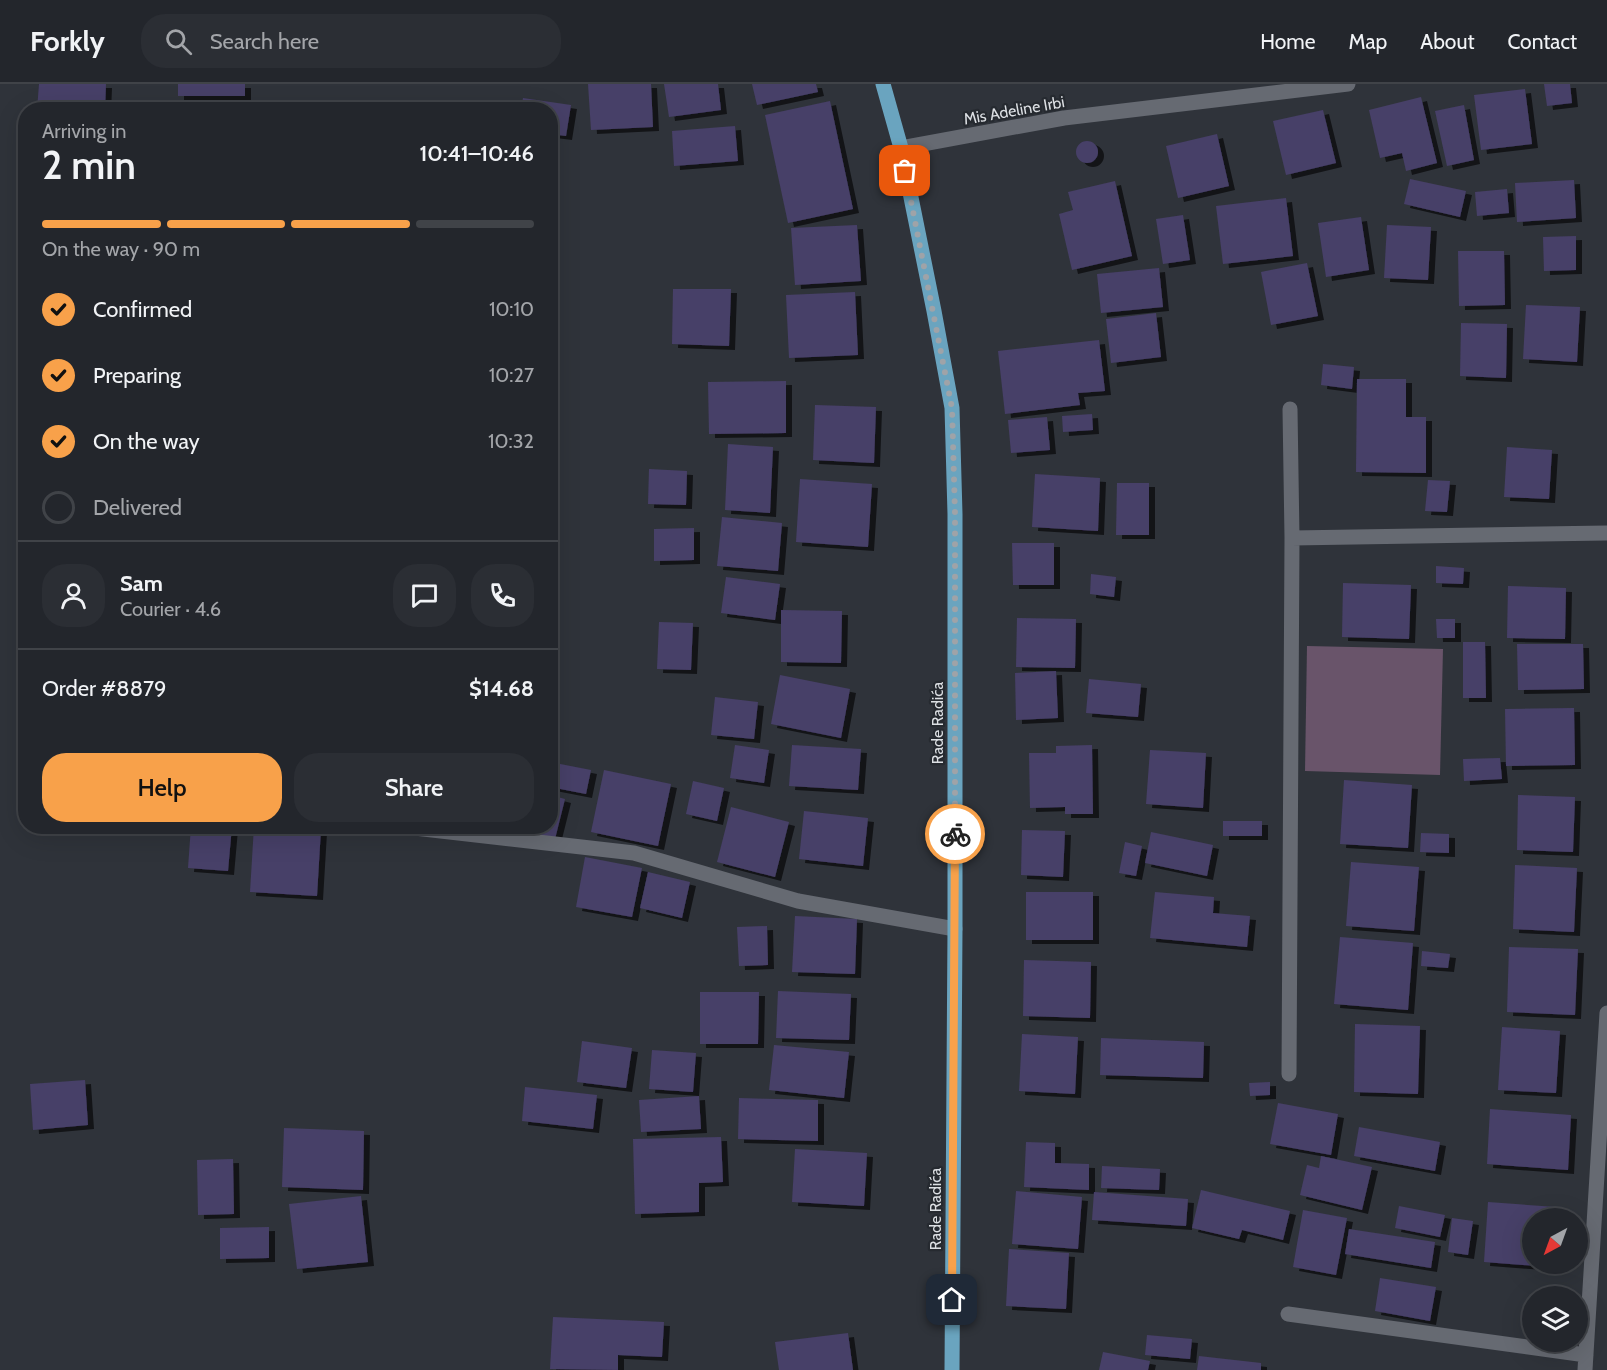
<!DOCTYPE html>
<html lang="en">
<head>
<meta charset="utf-8">
<style>
  :root { --surface:#23262c; --page:#2b2e34; --text:#f1f3f6; --muted:#a3a5a9; --line:#404348; --accent:#f8a14a }
  body { margin:0; font-family:Cabin,sans-serif; background:var(--page); color:var(--text); height:100vh; display:flex; flex-direction:column; font-size:22px; white-space:nowrap }
  * { box-sizing:border-box; margin:0 }
  p { font-size:20px; color:var(--muted) }
  .icon { flex:none; width:33px; height:33px; fill:none; stroke:currentColor; stroke-width:2; stroke-linecap:round; stroke-linejoin:round }
  .map { position:relative; flex:1; overflow:hidden }
  .drawer { position:absolute; left:18px; top:18px; width:540px; height:732px; display:flex; flex-direction:column; background:var(--surface); border-radius:24px; box-shadow:0 6px 24px #0002,0 0 0 2px var(--line) }
  .drawer>* { flex:none }
  .needle { width:39px; rotate:221deg }
  .tools { position:absolute; left:1522px; top:1124px; display:grid; gap:12px }
  .tools a { display:grid; place-items:center; width:66px; height:66px; border-radius:50%; background:var(--surface); box-shadow:0 6px 24px #0002,0 0 0 2px var(--line); font-size:30px }
  .pin { position:absolute; display:grid; place-items:center; width:51px; height:51px; color:#fff; margin:-26px; border-radius:12px; box-shadow:0 3px 9px #0006 }
  .courier { position:absolute; display:grid; place-items:center; width:60px; height:60px; margin:-30px; border:4px solid #f8a14a; border-radius:50%; background:#fff; color:#222; box-shadow:0 2px 8px #0007 }
  .overview em { font-style:normal; font-weight:600 }
  .overview div { display:flex; flex-direction:column-reverse }
  .overview { display:flex; align-items:center; justify-content:space-between; height:102px; padding:0 24px }
  h1 { font-size:39px; font-weight:600; line-height:45px }
  .bar { display:grid; grid-template-columns:repeat(4,1fr); gap:9px 6px; align-content:center; height:72px; padding:0 24px }
  .bar i { height:8px; border-radius:4px; background:var(--line) }
  .bar .current { background:var(--accent) }
  .bar p { grid-column:span 4 }
  .line { display:flex; align-items:center; gap:15px; padding:0 24px; border-top:2px solid var(--line) }
  .line div { flex:1 }
  .round { display:grid; place-items:center; flex:none; width:63px; height:63px; border-radius:24px; background:var(--page) }
  ol { padding:0 24px; list-style:none }
  li { display:flex; align-items:center; gap:18px; height:66px }
  li p { margin-inline-start:auto }
  li .icon { padding:6px; border-radius:50%; background:var(--accent); color:#111; stroke-width:4 }
  li:last-child { color:var(--muted) }
  li i { width:33px; height:33px; border:3px solid var(--line); border-radius:50% }
  .primary-button { display:flex; gap:12px; margin-top:auto; padding:12px 24px }
  .primary-button a { flex:1; height:69px; border-radius:24px; background:var(--accent); color:#111; font-size:24px; font-weight:600; line-height:69px; text-align:center }
  .primary-button a+a { background:var(--page); color:var(--text) }
  header { display:flex; align-items:center; gap:36px; box-sizing:border-box; height:84px; padding:0 30px; background:var(--surface); border-bottom:2px solid var(--line) }
  header strong { font-size:28px }
  nav { display:flex; gap:33px; margin-inline-start:auto; font-size:21px }
  .search { width:420px; height:54px; background:var(--page); display:flex; align-items:center; gap:15px; box-sizing:border-box; padding:0 21px; border-radius:24px; color:var(--muted); font-size:22px }
  .map>svg:first-child { display:block }
  .green { fill:#69546a }
  .building { fill:#473f68; filter:url(#shadow) }
  .lines { fill:none; stroke-linecap:round; stroke-linejoin:round }
  .minor { stroke:#666a72; stroke-width:15 }
  .major { stroke:#6aa4bf; stroke-width:15 }
  .done { stroke:#9fa3a8; stroke-width:6; stroke-dasharray:0 10.8 }
  .route { stroke:#f8a14a; stroke-width:8 }
  .labels { text-anchor:middle; stroke-width:4.5; stroke-linejoin:round; paint-order:stroke }
  .street-label { font-size:16px; fill:#dcdfe3; stroke:#262a30 }
</style>
</head>
<body>
<header>
<strong>Forkly</strong>
<div class="search"><svg class="icon" aria-label="search" viewBox="0 0 24 24"><circle cx="10" cy="10" r="6"/><path d="M15 15l6 6"/></svg>Search here</div>
<nav><a>Home</a><a>Map</a><a>About</a><a>Contact</a></nav>
</header>
<div class="map">
<svg width="1607" height="1286" viewBox="0 0 1607 1286">
  <defs>
    <filter id="shadow"><feDropShadow dx="6" dy="4" stdDeviation="0" flood-color="#0009"/></filter>
  </defs>
  <rect width="100%" height="100%" fill="#2f333a"/>
  <!-- green -->
  <path class="green" d="M1307 562 1443 565 1440 691 1305 687Z"/>
  <!-- building -->
  <path class="building" d="M39 0H106L105 26H37Z
    M178 0H245V12H178Z
    M588 0H651L653 43 591 46Z
    M664 0H718L721 26 669 33Z
    M752 0H816L818 8 757 21Z
    M1544 0H1570L1572 19 1547 22Z
    M1525 5 1532 60 1481 66 1474 11Z
    M1421 13 1437 79 1406 87 1402 69 1380 74 1369 26Z
    M523 14 571 21 566 52 550 50V26H521Z
    M830 17 853 125 788 139 765 31Z
    M1464 21 1474 76 1447 82 1435 27Z
    M1323 26 1336 79 1286 91 1273 37Z
    M735 42 738 77 674 82 672 47Z
    M1217 50 1229 102 1178 114 1166 62Z
    M1076 68a11 11 0 1 1 22 0a11 11 0 1 1-22 0Z
    M1410 95 1466 107 1460 133 1404 120Z
    M1574 96 1576 134 1517 138 1515 99Z
    M1115 97 1132 172 1072 186 1059 130 1073 126 1068 108Z
    M1507 105 1509 129 1477 132 1475 108Z
    M1286 114 1293 172 1223 180 1216 122Z
    M1183 131 1190 176 1163 180 1156 135Z
    M1361 133 1369 186 1326 193 1318 139Z
    M857 141 861 197 795 201 791 144Z
    M1387 141 1431 143 1428 196 1384 194Z
    M1576 152V186L1544 187 1543 153Z
    M1458 167H1504L1505 221 1459 222Z
    M1307 179 1318 232 1271 241 1261 188Z
    M1159 184 1163 223 1101 229 1097 190Z
    M673 205H731L729 262 672 260Z
    M855 208 858 271 789 274 786 211Z
    M1526 221 1580 223 1577 278 1523 275Z
    M1156 229 1161 273 1111 279 1106 235Z
    M1461 239 1507 240 1506 294 1460 292Z
    M1099 256 1105 307 1078 309 1080 321 1005 330 998 267Z
    M1323 280 1354 283 1352 305 1321 301Z
    M1357 295H1406V333H1426V389L1356 388Z
    M786 297V349L709 350 708 298Z
    M815 321 876 323 874 379 813 376Z
    M1092 330 1093 346 1063 348 1062 332Z
    M1047 333 1050 366 1011 369 1008 336Z
    M728 360 773 363 770 429 725 426Z
    M1507 363 1552 366 1549 415 1504 413Z
    M649 385 687 387 686 421 648 420Z
    M1035 390 1100 394 1098 447 1032 443Z
    M800 395 872 400 868 463 796 458Z
    M1428 396 1450 397 1447 428 1425 427Z
    M1117 399H1149V451H1116Z
    M722 433 782 439 778 487 717 482Z
    M694 444V476L654 477V445Z
    M1012 459H1054V501H1013Z
    M1436 482 1464 484 1463 500 1436 499Z
    M1091 490 1116 493 1114 513 1090 510Z
    M726 493 780 500 775 536 721 529Z
    M1343 499 1411 501 1409 555 1342 553Z
    M1508 502 1566 504 1565 555 1507 554Z
    M781 526 842 527 841 579 781 578Z
    M1017 534 1076 535 1075 584 1016 583Z
    M1436 535H1455V554H1437Z
    M659 538 693 539 691 586 657 585Z
    M1463 558H1485L1486 614H1463Z
    M1517 560H1583L1584 605 1518 606Z
    M1056 587 1058 634 1016 636 1015 589Z
    M780 591 850 605 841 654 771 640Z
    M1089 595 1141 600 1138 633 1086 629Z
    M715 613 758 618 754 655 711 651Z
    M1574 624 1575 681 1506 682 1505 625Z
    M735 661 769 666 764 699 730 694Z
    M792 661 861 665 858 706 789 702Z
    M1092 661 1093 730H1065V723L1030 724 1029 669H1056V662Z
    M1150 666 1206 669 1203 724 1146 720Z
    M1500 674 1502 695 1464 697 1463 675Z
    M550 678 591 686 586 710 550 703Z
    M604 686 671 700 658 762 591 748Z
    M1344 696 1412 701 1408 764 1340 760Z
    M693 697 724 704 717 737 686 730Z
    M550 711 565 715 555 755 510 743 550 742Z
    M1518 711 1575 713 1573 768 1517 766Z
    M731 723 789 738 775 793 717 778Z
    M804 727 868 734 863 782 799 775Z
    M1223 737H1262V752H1223Z
    M191 742H232L228 787 188 784Z
    M254 742 321 745 317 812 250 808Z
    M1022 746 1065 747 1063 793 1021 791Z
    M1151 748 1213 761 1207 792 1145 779Z
    M1421 749 1449 750V769L1420 768Z
    M1125 758 1142 762 1136 792 1119 789Z
    M585 773 642 784 632 833 576 823Z
    M1351 778 1419 783 1414 847 1346 842Z
    M1515 781 1577 784 1574 848 1513 845Z
    M648 788 690 798 682 834 640 824Z
    M1026 808H1093V856H1026Z
    M1155 808 1214 813 1213 829 1250 832 1247 863 1150 854Z
    M795 832 857 835 855 890 792 888Z
    M767 842 768 881 739 882 737 843Z
    M1340 853 1413 859 1408 926 1334 920Z
    M1509 863 1578 865 1575 931 1507 928Z
    M1422 867 1450 870 1448 884 1421 882Z
    M1024 876 1091 878 1090 934 1023 932Z
    M778 907 851 910 849 956 776 954Z
    M700 908H759L758 960H700Z
    M1355 940 1420 942 1418 1010 1354 1008Z
    M1502 943 1560 947 1556 1009 1498 1006Z
    M1022 950 1078 953 1075 1010 1019 1007Z
    M1101 954 1204 958 1203 994 1100 991Z
    M582 957 632 964 626 1004 577 998Z
    M774 961 849 968 844 1014 769 1006Z
    M652 966 696 969 693 1008 649 1005Z
    M85 996 88 1041 33 1046 30 1000Z
    M1270 998V1011L1250 1012 1249 999Z
    M525 1003 597 1011 593 1045 522 1037Z
    M699 1012 701 1045 641 1048 639 1016Z
    M739 1014 818 1016V1057L738 1055Z
    M1278 1019 1338 1030 1331 1071 1270 1060Z
    M1490 1025 1571 1031 1568 1086 1487 1080Z
    M1359 1043 1440 1058 1435 1087 1354 1072Z
    M284 1044 364 1047 363 1106 282 1103Z
    M721 1053 723 1098 699 1099V1128L635 1130 633 1055Z
    M1026 1058 1055 1059V1079L1089 1080V1106L1024 1103Z
    M795 1065 867 1069 864 1122 792 1118Z
    M1321 1072 1372 1083 1362 1126 1300 1111 1307 1081 1319 1084Z
    M233 1075 234 1130 198 1131 197 1076Z
    M1102 1082 1160 1085 1159 1106 1101 1104Z
    M1201 1106 1290 1127 1283 1156 1242 1146 1239 1155 1192 1144Z
    M1016 1107 1082 1113 1078 1165 1012 1160Z
    M1094 1108 1188 1115 1186 1142 1092 1136Z
    M361 1112 368 1178 297 1185 289 1120Z
    M1488 1118 1556 1123 1555 1134H1533V1179H1552L1551 1183 1484 1178Z
    M1399 1122 1445 1131 1440 1153 1395 1144Z
    M1303 1126 1347 1134 1336 1191 1293 1183Z
    M1452 1134 1473 1137 1468 1171 1448 1168Z
    M269 1143V1174L220 1175V1144Z
    M1349 1145 1435 1158 1431 1184 1345 1170Z
    M1009 1165 1069 1169 1066 1225 1006 1222Z
    M1380 1194 1436 1203 1430 1237 1375 1227Z
    M553 1233 664 1238 662 1273 618 1271V1286L550 1285Z
    M848 1249 853 1286H779L775 1258Z
    M1147 1251 1192 1255 1190 1275 1145 1271Z
    M1103 1268 1150 1277 1148 1286H1099Z
    M1199 1272 1261 1279V1286H1197Z"/>
  <g class="lines">
    <!-- minor -->
    <path class="minor" d="M901 64 1064 34 1348 0
      M1290 325 1292 454
      M397 742 634 769 798 817 955 845
      M1289 990 1292 454 1607 449
      M1288 1230 1586 1271
      M1585 1286 1607 929"/>
    <!-- major -->
    <path class="major" d="M883 0 901 64 934 227 952 324 955 430V845L952 1286"/>
  </g>
  <g class="lines">
    <!-- done -->
    <path class="done" d="M905 87 952 324 955 430V750"/>
    <!-- route -->
    <path class="route" d="M952 1216 955 750"/>
  </g>
  <g class="labels">
    <!-- street labels -->
    <g class="street-label">
      <text transform="translate(1014 26) rotate(-10)" y="6">Mis Adeline Irbi</text>
      <text transform="translate(937 639) rotate(-90)" y="6">Rade Radića</text>
      <text transform="translate(935 1125) rotate(-90)" y="6">Rade Radića</text>
    </g>
  </g>
</svg>
<div class="tools">
<a><svg class="needle" viewBox="-14 -14 28 28"><path d="M0-13l5 13h-10z" fill="#e53935"/><path d="M0 13l5-13h-10z" fill="#a3a5a9"/></svg></a>
<a><svg class="icon" aria-label="layers" viewBox="0 0 24 24"><path d="M12 4l9 5-9 5-9-5zM3 14l9 5 9-5"/></svg></a>
</div>
<div class="pin" style="left:905px;top:87px;background:#ea580c"><svg class="icon" aria-label="bag" viewBox="0 0 24 24"><path d="M5 8h14l-1 12H6zM9 8a3 3 0 0 1 6 0"/></svg></div>
<div class="pin" style="left:952px;top:1216px;background:#1f2937"><svg class="icon" aria-label="home" viewBox="0 0 24 24"><path d="M3 11l9-7 9 7M6 9v11h12V9"/></svg></div>
<div class="courier" style="left:955px;top:750px"><svg class="icon" aria-label="bike" viewBox="0 0 24 24"><circle cx="6" cy="16" r="4"/><circle cx="18" cy="16" r="4"/><path d="M6 16l4-8h5l3 8M10 8l3 8H6M13 5h3"/></svg></div>
<section class="drawer">
<div class="overview"><div><h1>2 min</h1><p>Arriving in</p></div><em>10:41–10:46</em></div>
<div class="bar"><i class="current"></i><i class="current"></i><i class="current"></i><i></i><p>On the way · 90 m</p></div>
<ol>
<li><svg class="icon" aria-label="check" viewBox="0 0 24 24"><path d="M5 12l5 5 9-10"/></svg>Confirmed<p>10:10</p></li>
<li><svg class="icon" aria-label="check" viewBox="0 0 24 24"><path d="M5 12l5 5 9-10"/></svg>Preparing<p>10:27</p></li>
<li><svg class="icon" aria-label="check" viewBox="0 0 24 24"><path d="M5 12l5 5 9-10"/></svg>On the way<p>10:32</p></li>
<li><i></i>Delivered</li>
</ol>
<div class="line" style="height:108px"><a class="round"><svg class="icon" aria-label="person" viewBox="0 0 24 24"><circle cx="12" cy="8" r="4"/><path d="M4 21q1-7 8-7t8 7"/></svg></a><div><b>Sam</b><p>Courier · 4.6</p></div><a class="round"><svg class="icon" aria-label="chat" viewBox="0 0 24 24"><path d="M4 5h16v11H9l-5 4z"/></svg></a><a class="round"><svg class="icon" aria-label="phone" viewBox="0 0 24 24"><path d="M5 4h4l2 5-3 2q2 4 5 5l2-3 5 2v4C11 20 4 13 5 4z"/></svg></a></div>
<div class="line" style="height:78px"><div>Order #8879</div><b>$14.68</b></div>
<div class="primary-button"><a>Help</a><a>Share</a></div>
</section>
</div>
</body>
</html>
